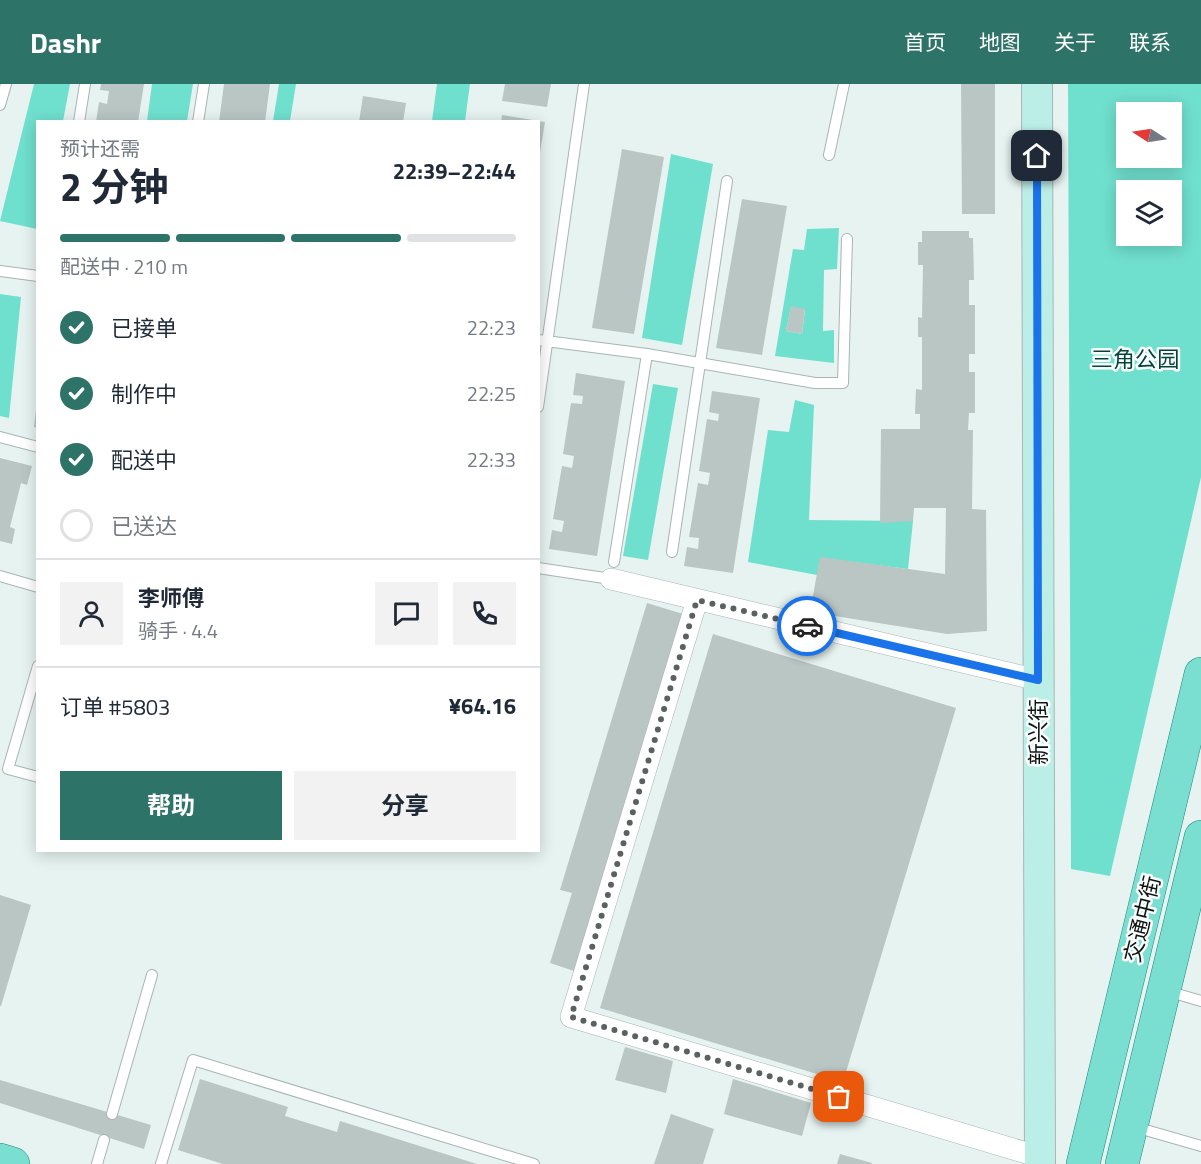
<!DOCTYPE html>
<html lang="zh">
<head>
<meta charset="utf-8">
<style>
  :root { --surface:#fff; --page:#f2f2f3; --text:#1f2937; --muted:#747a83; --line:#e0e1e3; --accent:#2e7368 }
  body { margin:0; font-family:"Titillium Web","Noto Sans SC",sans-serif; background:var(--page); color:var(--text); height:100vh; display:flex; flex-direction:column; font-size:22px; white-space:nowrap }
  * { box-sizing:border-box; margin:0 }
  p { font-size:20px; color:var(--muted) }
  .icon { flex:none; width:33px; height:33px; fill:none; stroke:currentColor; stroke-width:2; stroke-linecap:round; stroke-linejoin:round }
  .map { position:relative; flex:1; overflow:hidden }
  .side { position:absolute; left:36px; top:36px; width:504px; height:732px; display:flex; flex-direction:column; background:var(--surface); border-radius:0px; box-shadow:0 3px 15px #0003 }
  .side>* { flex:none }
  .needle { width:39px; rotate:282deg }
  .buttons { position:absolute; left:1116px; top:18px; display:grid; gap:12px }
  .buttons a { display:grid; place-items:center; width:66px; height:66px; border-radius:0px; background:var(--surface); box-shadow:0 3px 15px #0003; font-size:30px }
  .pin { position:absolute; display:grid; place-items:center; width:51px; height:51px; color:#fff; margin:-26px; border-radius:12px; box-shadow:0 3px 9px #0006 }
  .courier { position:absolute; display:grid; place-items:center; width:60px; height:60px; margin:-30px; border:4px solid #1a73e8; border-radius:50%; background:#fff; color:#222; box-shadow:0 2px 8px #0007 }
  .headline em { font-style:normal; font-weight:700 }
  .headline div { display:flex; flex-direction:column-reverse }
  .headline { display:flex; align-items:center; justify-content:space-between; height:102px; padding:0 24px }
  h1 { font-size:39px; font-weight:700; line-height:45px }
  .bar { display:grid; grid-template-columns:repeat(4,1fr); gap:9px 6px; align-content:center; height:72px; padding:0 24px }
  .bar i { height:8px; border-radius:4px; background:var(--line) }
  .bar .on { background:var(--accent) }
  .bar p { grid-column:span 4 }
  .line { display:flex; align-items:center; gap:15px; padding:0 24px; border-top:2px solid var(--line) }
  .line div { flex:1 }
  .round { display:grid; place-items:center; flex:none; width:63px; height:63px; border-radius:0px; background:var(--page) }
  ol { padding:0 24px; list-style:none }
  li { display:flex; align-items:center; gap:18px; height:66px }
  li p { margin-inline-start:auto }
  li .icon { padding:6px; border-radius:50%; background:var(--accent); color:#fff; stroke-width:4 }
  li:last-child { color:var(--muted) }
  li i { width:33px; height:33px; border:3px solid var(--line); border-radius:50% }
  .primary-button { display:flex; gap:12px; margin-top:auto; padding:12px 24px }
  .primary-button a { flex:1; height:69px; border-radius:0px; background:var(--accent); color:#fff; font-size:24px; font-weight:700; line-height:69px; text-align:center }
  .primary-button a+a { background:var(--page); color:var(--text) }
  header { display:flex; align-items:center; gap:36px; box-sizing:border-box; height:84px; padding:0 30px; background:var(--accent); color:#fff }
  header strong { font-size:28px }
  nav { display:flex; gap:33px; margin-inline-start:auto; font-size:21px }
  .map>svg:first-child { display:block }
  .green { fill:#70e0ce; fill-rule:evenodd }
  .building { fill:#b9c6c3 }
  .lines { fill:none; stroke-linecap:round; stroke-linejoin:round }
  .lane-casing { stroke:#a8b5b3; stroke-width:12 }
  .street-casing { stroke:#a8b5b3; stroke-width:22 }
  .secondary-casing { stroke:#a8b5b3; stroke-width:32 }
  .primary-casing { stroke:#1b897b; stroke-width:34 }
  .lane { stroke:#fff; stroke-width:10 }
  .street { stroke:#fff; stroke-width:21 }
  .secondary { stroke:#bceee8; stroke-width:30 }
  .primary { stroke:#7aded1; stroke-width:33 }
  .done { stroke:#5a6160; stroke-width:6; stroke-dasharray:0 10.8 }
  .route { stroke:#1a73e8; stroke-width:8 }
  .labels { text-anchor:middle; stroke-width:5; stroke-linejoin:round; paint-order:stroke }
  .park-label { font-size:22px; fill:#05443c; stroke:#f9fefd }
  .street-label { font-size:22px; fill:#0f1312; stroke:#f9fefd }
</style>
</head>
<body>
<header>
<strong>Dashr</strong>
<nav><a>首页</a><a>地图</a><a>关于</a><a>联系</a></nav>
</header>
<div class="map">
<svg width="1201" height="1080" viewBox="0 0 1201 1080">
  <rect width="100%" height="100%" fill="#e6f3f0"/>
  <!-- green -->
  <path class="green" d="M34 0H70L63 37 38 38 37 145 0 137Z
    M152 0H193L187 37H147Z
    M279 0H296L290 37H273Z
    M437 0H470L465 37H432Z
    M1068 0H1201V393L1110 792 1071 785ZM1126 28H1172V74H1126ZM1126 106H1172V152H1126Z
    M671 70 713 80 682 261 642 254Z
    M839 144 837 185 824 186 823 247 834 246V279L775 272 793 165 804 166 807 145ZM791 223 805 226 802 250 786 247Z
    M0 210 21 213 9 334 0 332Z
    M653 300 678 304 648 476 623 472Z
    M795 316 814 321 809 436 913 437 908 485 821 474 817 491 748 478 768 346 789 348Z"/>
  <!-- building -->
  <path class="building" d="M101 0H144L138 38H96L99 18 107 20 109 7 100 6Z
    M224 0H270L265 38H219Z
    M505 0H551L547 23 502 17Z
    M961 0H995V130H962Z
    M363 12 406 19 403 38H359Z
    M502 31 533 36V38H501Z
    M538 37 545 38 540 68H538Z
    M622 65 664 73 634 250 592 244Z
    M742 115 787 122 762 271 716 264Z
    M922 147H969V154H973L974 196H969V221H975V270H969V288H975V329H969L968 346H973L972 425 986 426 987 547 947 550 810 528 820 473 945 490 946 424H914L913 437 880 439 881 345H920V330H915L916 305 922 306V253H918V233L922 234 923 181H918V158H922Z
    M791 222 805 225 802 250 786 247Z
    M576 289 625 297 597 472 549 465 552 446 562 448 564 437 553 435 562 382 572 384 574 372 563 370 571 319 582 320 583 312 573 311Z
    M712 307 760 314 733 489 684 482 687 463 698 465 699 454 689 453 698 399 708 401 710 389 699 387 707 335 718 337 719 330 709 328Z
    M36 326H38V344L34 343Z
    M0 374 32 382 27 401 21 399 10 443 15 445 12 460 0 457Z
    M647 519 683 530 574 887 550 879 572 809 560 806Z
    M713 550 956 624 843 998 600 924Z
    M0 811 31 821 1 922H0Z
    M625 963 673 977 666 1009 615 996Z
    M200 995 288 1023 285 1032 337 1048 340 1037 477 1080H223L178 1066Z
    M733 995 811 1019 802 1052 724 1030Z
    M0 996 151 1041 144 1065 0 1019Z
    M671 1030 714 1045 703 1080H654Z
    M840 1070 872 1079V1080H837Z"/>
  <g class="lines">
    <defs>
      <path id="lane" d="M0 21 6 0
        M79 38 85 0
        M198 38 204 0
        M829 71 844 0
        M0 187 38 192
        M538 256 647 270 815 299H843L847 155
        M538 323 584 0
        M0 353 38 363
        M672 468 727 97
        M614 478 647 270
        M538 484 611 495
        M0 492 38 503
        M38 582 8 685 38 693
        M1167 907 1201 917
        M112 1030 152 891
        M1135 1043 1201 1062
        M97 1080 104 1056
        M161 1080 193 976 534 1080"/>
      <path id="street" d="M611 495 1038 596
        M697 516 571 933 1040 1073"/>
      <path id="secondary" d="M1037 0 1040 1080"/>
      <path id="primary" d="M0 1076 13 1080
        M1083 1080 1201 590
        M1122 1080 1201 753"/>
    </defs>
    <!-- lane casing -->
    <use href="#lane" class="lane-casing"/>
    <!-- street casing -->
    <use href="#street" class="street-casing"/>
    <!-- secondary casing -->
    <use href="#secondary" class="secondary-casing"/>
    <!-- primary casing -->
    <use href="#primary" class="primary-casing"/>
    <!-- lane -->
    <use href="#lane" class="lane"/>
    <!-- street -->
    <use href="#street" class="street"/>
    <!-- secondary -->
    <use href="#secondary" class="secondary"/>
    <!-- primary -->
    <use href="#primary" class="primary"/>
  </g>
  <g class="lines">
    <!-- done -->
    <path class="done" d="M807 542 697 516 571 933 839 1013"/>
    <!-- route -->
    <path class="route" d="M807 542 1038 596 1037 72"/>
  </g>
  <g class="labels">
    <!-- park labels -->
    <g class="park-label">
      <text x="1135" y="283">三角公园</text>
    </g>
    <!-- street labels -->
    <g class="street-label">
      <text transform="translate(1038 648) rotate(-90)" y="8">新兴街</text>
      <text transform="translate(1142 835) rotate(-76)" y="8">交通中街</text>
    </g>
  </g>
</svg>
<div class="buttons">
<a><svg class="needle" viewBox="-14 -14 28 28"><path d="M0-13l5 13h-10z" fill="#e53935"/><path d="M0 13l5-13h-10z" fill="#747a83"/></svg></a>
<a><svg class="icon" aria-label="layers" viewBox="0 0 24 24"><path d="M12 4l9 5-9 5-9-5zM3 14l9 5 9-5"/></svg></a>
</div>
<div class="pin" style="left:839px;top:1013px;background:#ea580c"><svg class="icon" aria-label="bag" viewBox="0 0 24 24"><path d="M5 8h14l-1 12H6zM9 8a3 3 0 0 1 6 0"/></svg></div>
<div class="pin" style="left:1037px;top:72px;background:#1f2937"><svg class="icon" aria-label="home" viewBox="0 0 24 24"><path d="M3 11l9-7 9 7M6 9v11h12V9"/></svg></div>
<div class="courier" style="left:807px;top:542px"><svg class="icon" aria-label="car" viewBox="0 0 24 24"><path d="M5 17H2v-5l4-1 3-4h7l3 4 3 1v5h-3M9 17h6M6 11h13"/><circle cx="7" cy="17" r="2"/><circle cx="17" cy="17" r="2"/></svg></div>
<section class="side">
<div class="headline"><div><h1>2 分钟</h1><p>预计还需</p></div><em>22:39–22:44</em></div>
<div class="bar"><i class="on"></i><i class="on"></i><i class="on"></i><i></i><p>配送中 · 210 m</p></div>
<ol>
<li><svg class="icon" aria-label="check" viewBox="0 0 24 24"><path d="M5 12l5 5 9-10"/></svg>已接单<p>22:23</p></li>
<li><svg class="icon" aria-label="check" viewBox="0 0 24 24"><path d="M5 12l5 5 9-10"/></svg>制作中<p>22:25</p></li>
<li><svg class="icon" aria-label="check" viewBox="0 0 24 24"><path d="M5 12l5 5 9-10"/></svg>配送中<p>22:33</p></li>
<li><i></i>已送达</li>
</ol>
<div class="line" style="height:108px"><a class="round"><svg class="icon" aria-label="person" viewBox="0 0 24 24"><circle cx="12" cy="8" r="4"/><path d="M4 21q1-7 8-7t8 7"/></svg></a><div><b>李师傅</b><p>骑手 · 4.4</p></div><a class="round"><svg class="icon" aria-label="chat" viewBox="0 0 24 24"><path d="M4 5h16v11H9l-5 4z"/></svg></a><a class="round"><svg class="icon" aria-label="phone" viewBox="0 0 24 24"><path d="M5 4h4l2 5-3 2q2 4 5 5l2-3 5 2v4C11 20 4 13 5 4z"/></svg></a></div>
<div class="line" style="height:78px"><div>订单 #5803</div><b>¥64.16</b></div>
<div class="primary-button"><a>帮助</a><a>分享</a></div>
</section>
</div>
</body>
</html>
